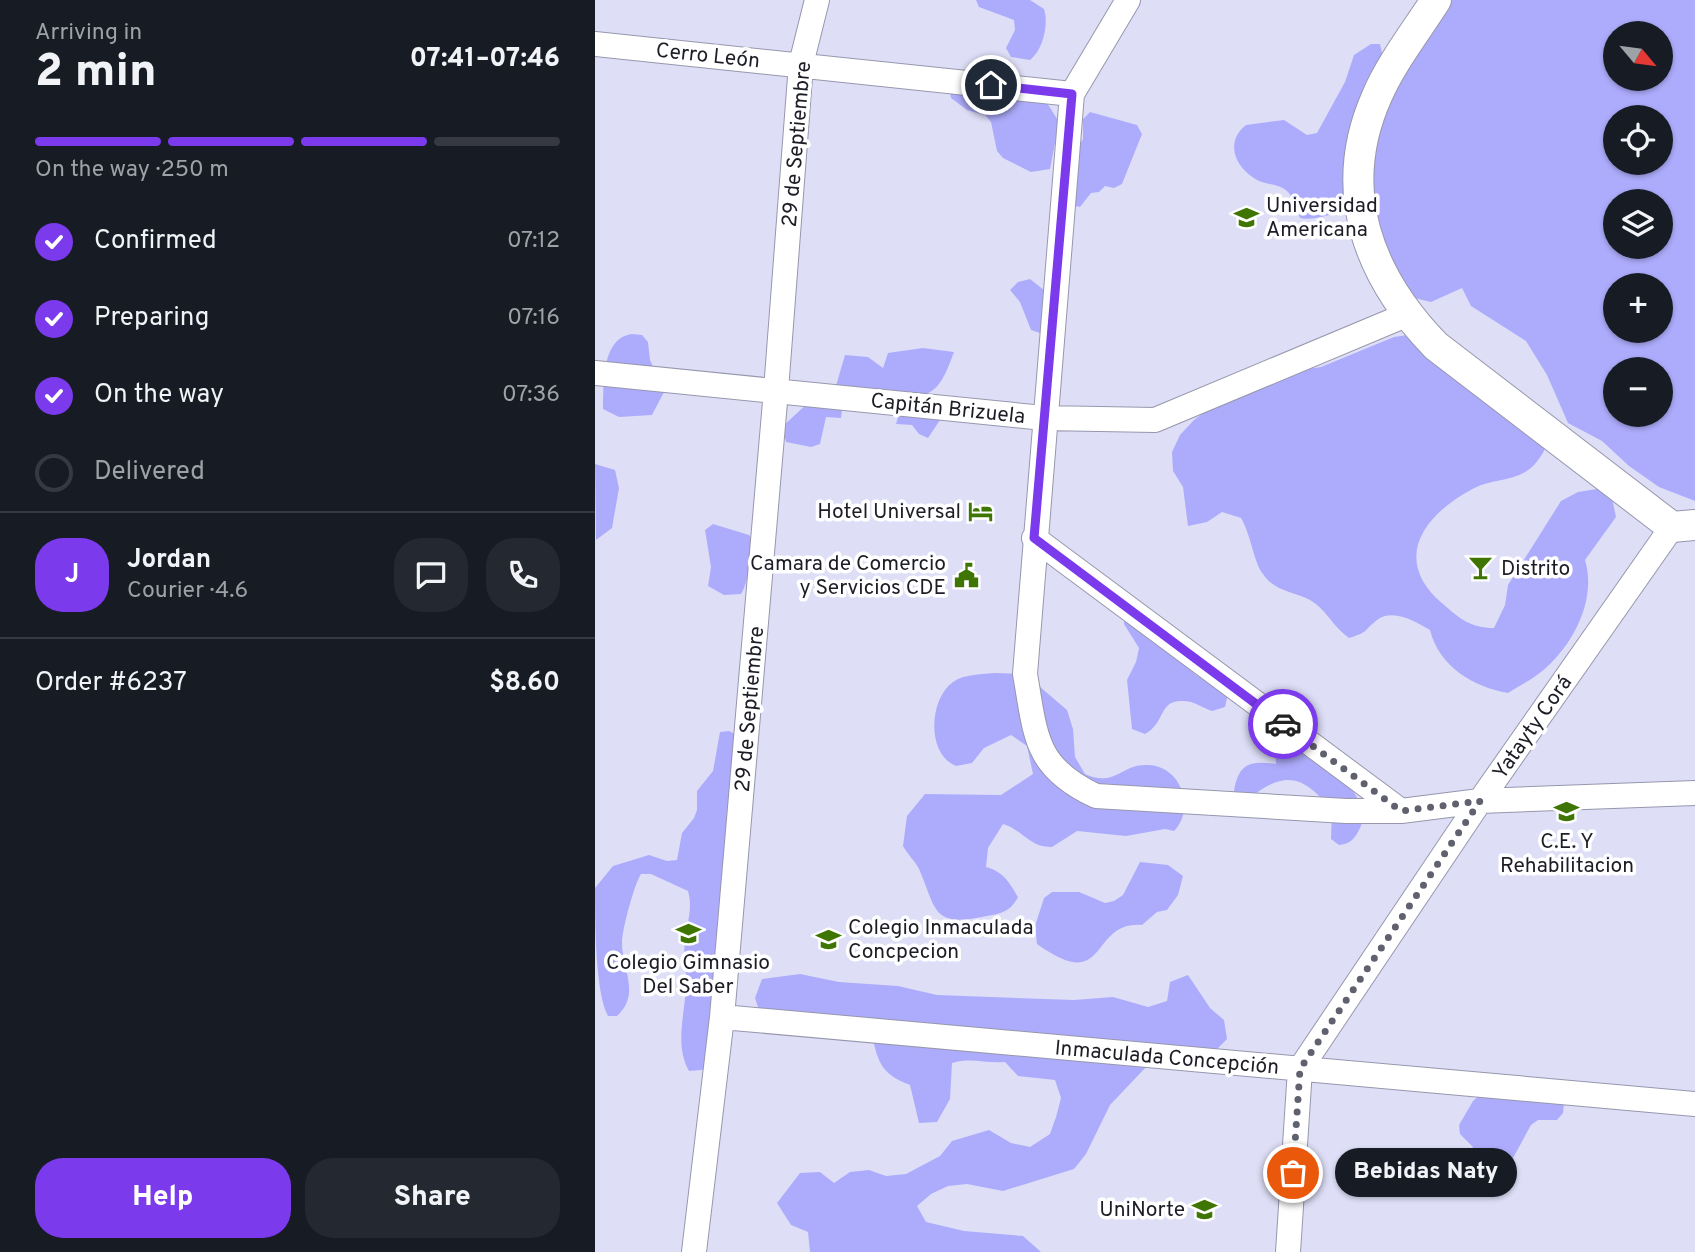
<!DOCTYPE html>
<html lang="en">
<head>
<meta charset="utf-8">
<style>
  :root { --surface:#171b24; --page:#242831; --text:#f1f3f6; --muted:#9ea1a6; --line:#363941; --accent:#7c3aed }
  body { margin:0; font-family:Overpass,sans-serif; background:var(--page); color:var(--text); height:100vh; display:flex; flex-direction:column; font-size:26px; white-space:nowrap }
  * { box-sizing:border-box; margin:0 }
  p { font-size:23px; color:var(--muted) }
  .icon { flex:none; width:38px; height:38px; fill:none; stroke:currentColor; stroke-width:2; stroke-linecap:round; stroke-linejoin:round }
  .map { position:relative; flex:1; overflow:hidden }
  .panel { display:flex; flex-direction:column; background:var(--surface); width:595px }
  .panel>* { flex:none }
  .needle { width:46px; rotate:119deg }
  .tools { position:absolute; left:1008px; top:21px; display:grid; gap:14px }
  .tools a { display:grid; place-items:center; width:70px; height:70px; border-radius:50%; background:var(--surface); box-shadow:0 2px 5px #0004; font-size:35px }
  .pin { position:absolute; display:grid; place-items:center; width:60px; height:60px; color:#fff; margin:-30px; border:4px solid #fff; border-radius:50%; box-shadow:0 2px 7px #0007 }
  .courier { position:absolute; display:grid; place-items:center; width:70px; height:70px; margin:-35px; border:5px solid #7c3aed; border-radius:50%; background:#fff; color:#222; box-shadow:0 2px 9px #0007 }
  .bubble { position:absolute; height:49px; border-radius:24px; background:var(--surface); box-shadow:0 2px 5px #0004; font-size:23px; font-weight:800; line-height:49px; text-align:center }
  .headline em { font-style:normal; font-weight:800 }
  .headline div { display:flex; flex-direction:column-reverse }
  .headline { display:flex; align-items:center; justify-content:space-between; height:119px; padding:0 35px }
  h1 { font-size:46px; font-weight:800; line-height:52px }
  .bar { display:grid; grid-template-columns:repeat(4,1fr); gap:10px 7px; align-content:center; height:84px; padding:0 35px }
  .bar i { height:9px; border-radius:5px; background:var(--line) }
  .bar .selected { background:var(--accent) }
  .bar p { grid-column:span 4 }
  .line { display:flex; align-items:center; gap:18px; padding:0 35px; border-top:2px solid var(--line) }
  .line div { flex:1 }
  .round { display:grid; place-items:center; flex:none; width:74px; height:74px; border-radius:28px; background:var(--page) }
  ol { padding:0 35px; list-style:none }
  li { display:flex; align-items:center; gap:21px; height:77px }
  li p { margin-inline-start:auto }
  li .icon { padding:7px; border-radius:50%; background:var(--accent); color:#fff; stroke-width:4 }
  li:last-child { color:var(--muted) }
  li i { width:38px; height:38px; border:4px solid var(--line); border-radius:50% }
  .button { display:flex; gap:14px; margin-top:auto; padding:14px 35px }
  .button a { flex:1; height:80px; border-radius:28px; background:var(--accent); color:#fff; font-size:28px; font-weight:800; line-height:80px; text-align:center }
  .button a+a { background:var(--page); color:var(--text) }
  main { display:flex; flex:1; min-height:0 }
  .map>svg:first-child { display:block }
  .green { fill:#adacfc; fill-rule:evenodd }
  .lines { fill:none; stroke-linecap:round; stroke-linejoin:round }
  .minor-casing { stroke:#9697ad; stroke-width:26 }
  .tertiary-casing { stroke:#9697ad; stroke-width:32 }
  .minor { stroke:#fff; stroke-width:24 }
  .tertiary { stroke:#fff; stroke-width:30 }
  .done { stroke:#60616e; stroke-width:7; stroke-dasharray:0 12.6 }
  .route { stroke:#7c3aed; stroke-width:9 }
  .labels { text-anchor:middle; stroke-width:7; stroke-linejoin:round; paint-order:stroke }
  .street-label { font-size:21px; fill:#1c1d25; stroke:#fff }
  .poi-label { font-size:21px; fill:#1c1d25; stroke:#fff; text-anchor:start }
</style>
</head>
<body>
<main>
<section class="panel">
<div class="headline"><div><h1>2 min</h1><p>Arriving in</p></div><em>07:41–07:46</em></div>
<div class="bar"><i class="selected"></i><i class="selected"></i><i class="selected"></i><i></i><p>On the way · 250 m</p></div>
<ol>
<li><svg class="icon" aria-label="check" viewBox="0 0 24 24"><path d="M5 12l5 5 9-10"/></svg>Confirmed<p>07:12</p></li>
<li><svg class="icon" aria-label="check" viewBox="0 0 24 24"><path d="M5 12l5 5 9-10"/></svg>Preparing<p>07:16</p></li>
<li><svg class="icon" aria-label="check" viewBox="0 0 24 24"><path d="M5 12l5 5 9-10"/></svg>On the way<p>07:36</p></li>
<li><i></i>Delivered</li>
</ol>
<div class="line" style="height:126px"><b class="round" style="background:var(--accent);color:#fff">J</b><div><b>Jordan</b><p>Courier · 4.6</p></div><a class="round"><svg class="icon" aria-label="chat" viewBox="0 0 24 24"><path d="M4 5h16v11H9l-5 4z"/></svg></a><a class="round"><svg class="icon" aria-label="phone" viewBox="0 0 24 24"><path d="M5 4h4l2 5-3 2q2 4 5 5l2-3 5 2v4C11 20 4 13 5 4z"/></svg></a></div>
<div class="line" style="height:91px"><div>Order #6237</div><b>$8.60</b></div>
<div class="button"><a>Help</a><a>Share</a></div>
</section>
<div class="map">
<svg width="1100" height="1252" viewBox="0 0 1100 1252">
  <rect width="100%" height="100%" fill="#dedff7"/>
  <!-- green -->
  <path class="green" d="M381 0H435L449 9C454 24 448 50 435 60L416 57 411 48 420 30 419 20 384 7Z
    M847 0H1100V501L1064 487 1034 466 1007 441 973 423 952 375 931 341 876 306 867 288 836 302 799 293 785 278 773 169 782 96ZM1020 33H1066V79H1020ZM1020 117H1066V163H1020ZM1020 201H1066V247H1020ZM1020 285H1066V331H1020ZM1020 369H1066V415H1020Z
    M776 44H785L787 53 752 207C744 214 716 221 705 218 702 210 699 200 694 193 686 184 674 185 664 181 640 169 629 142 651 125L689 120 712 135 722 133 750 82 759 55Z
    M376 70 449 98 464 122 455 169 436 172 408 158 402 151 396 122 390 115 372 110 356 98 355 90 367 75Z
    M495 112 542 125 547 134 527 184 519 188 510 186 504 192 496 193 485 207 476 205 478 156 488 139V119Z
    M435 279 454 294 451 335 436 330 425 302 415 290 423 282Z
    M37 334 47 335 53 342 55 360 69 392 57 415 24 417 8 409C9 384 6 338 37 334Z
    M819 334 941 434 950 449C930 488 904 473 874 491 825 518 798 562 848 604 865 619 876 628 899 628L910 605 913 585 966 501 983 492 1002 489 1017 498 1021 517 990 560C1002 600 978 646 946 672 936 680 924 686 913 693 879 687 844 667 835 630 821 622 798 608 782 620 768 631 774 632 754 638 738 627 731 609 715 600 698 591 680 592 668 574 659 563 656 535 646 518L627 512 612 522 593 526 588 487 578 471 577 452 585 435 599 420 615 408 706 370 726 367 799 337Z
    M328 348 359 352C350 376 342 401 312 395 304 394 298 389 290 389 273 389 258 391 240 389L250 355 273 357 288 368 293 353Z
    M215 401 247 410 246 418 231 417 225 444 216 447 191 442 187 427Z
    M335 412 345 420 333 438 324 434 317 425 301 424 304 414Z
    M0 464 20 470 24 488 17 528 1 540Z
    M118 524 154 535 160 543C156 557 153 584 146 594L129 595 113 586 116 567 110 530Z
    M530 614 601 675 633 694 630 707 617 711C610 709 603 704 596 702 561 696 573 722 550 734L537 729 532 680 541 662 544 648 529 624Z
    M401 673 430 674 472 710 478 729 480 757 490 774C520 788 527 763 553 765 586 766 601 808 579 831L570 829 531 836 482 831 457 847C435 848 428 830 408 824L393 848 391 867C409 872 414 882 423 897 415 912 407 913 392 916 336 928 342 910 324 869 320 861 313 855 308 846L312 816 330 794 406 795 438 774 432 746 416 735 389 748 377 763 361 766C331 754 334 699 358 682 369 674 388 674 401 673Z
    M681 728C708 749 785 791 764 830 759 840 754 844 744 845L736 839 737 811C711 778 692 768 655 798L646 797 639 791C644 762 656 761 681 764 681 749 672 743 681 728Z
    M134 731 142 735 117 1069 94 1071C78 1043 92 1009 91 978 91 965 88 953 90 940 92 922 98 909 93 891L56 874H46C39 885 27 930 27 943 27 969 46 994 22 1016H13C0 993 0 919 0 888L18 866 54 855 72 861 82 860 87 833 99 818 102 810V791L118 771 125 732Z
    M545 862 573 865 588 876 583 895 572 910 562 912 547 925C493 921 515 996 442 944L440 926 449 898 457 892H484L510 903 519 901 528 895Z
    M205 974 244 982 303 986 342 995 479 1000 518 997 553 1007 572 1001 575 982 593 975 615 1008 629 1020 632 1039 620 1051 552 1066 515 1105 491 1154 479 1169 408 1191 372 1184 353 1186 336 1194 322 1206 331 1222 369 1231 428 1236 446 1252H215L213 1232 196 1225 182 1203 205 1173 225 1172 239 1183 255 1172 274 1170 291 1176 311 1174 345 1156 357 1141 394 1130 416 1143 435 1147 455 1134 461 1117 466 1098 460 1080 423 1076 410 1062C389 1064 379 1057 357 1063L355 1099 342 1122 324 1123 315 1085C284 1073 283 1061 276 1031L166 1016 160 998 167 979Z
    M886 1094 969 1103 968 1113 962 1120H943L936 1125 918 1158 894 1173 864 1179 860 1170 878 1147 865 1134 864 1125 878 1101Z"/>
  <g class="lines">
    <defs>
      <path id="minor" d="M533 0 477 94 430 674C441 736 439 767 501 796L751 811H806L885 801 1100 793
        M0 44 477 94
        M0 373 449 418 560 420 811 315
        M439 538 806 811
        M127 1017 1100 1104
        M99 1252 127 1017 181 390 206 64 222 0
        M693 1252 705 1069 885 801 1077 527"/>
      <path id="tertiary" d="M841 0C822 30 796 63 782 96 740 190 773 276 841 346L1077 527 1100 525"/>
    </defs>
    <!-- minor casing -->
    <use href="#minor" class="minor-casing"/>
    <!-- tertiary casing -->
    <use href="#tertiary" class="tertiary-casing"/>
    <!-- minor -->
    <use href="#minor" class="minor"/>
    <!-- tertiary -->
    <use href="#tertiary" class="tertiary"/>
  </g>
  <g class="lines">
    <!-- done -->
    <path class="done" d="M688 724 806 811 885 801 705 1069 698 1173"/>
    <!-- route -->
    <path class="route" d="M396 85 477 94 439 538 688 724"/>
  </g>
  <!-- icons -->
  <defs>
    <symbol id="university-bare" viewBox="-9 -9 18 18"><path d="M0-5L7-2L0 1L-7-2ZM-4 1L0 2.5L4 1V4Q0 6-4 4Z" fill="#3e7503" stroke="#fff" stroke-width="2.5" paint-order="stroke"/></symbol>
    <symbol id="hotel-bare" viewBox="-9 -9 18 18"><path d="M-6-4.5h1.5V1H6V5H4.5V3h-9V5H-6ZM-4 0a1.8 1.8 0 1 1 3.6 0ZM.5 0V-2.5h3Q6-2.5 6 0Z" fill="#3e7503" stroke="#fff" stroke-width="2.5" paint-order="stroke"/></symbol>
    <symbol id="bar-bare" viewBox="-9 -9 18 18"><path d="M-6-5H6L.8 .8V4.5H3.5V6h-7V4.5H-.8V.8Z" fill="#3e7503" stroke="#fff" stroke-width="2.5" paint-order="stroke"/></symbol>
    <symbol id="civic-bare" viewBox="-9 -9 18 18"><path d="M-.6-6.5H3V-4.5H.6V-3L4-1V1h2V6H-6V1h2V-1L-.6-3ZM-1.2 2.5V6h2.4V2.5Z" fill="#3e7503" stroke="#fff" stroke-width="2.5" paint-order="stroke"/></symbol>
    <symbol id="school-bare" viewBox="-9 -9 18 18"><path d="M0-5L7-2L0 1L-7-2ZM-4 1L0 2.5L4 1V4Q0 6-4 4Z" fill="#3e7503" stroke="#fff" stroke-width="2.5" paint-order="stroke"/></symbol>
  </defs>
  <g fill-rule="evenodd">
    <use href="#university-bare" x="634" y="200" width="35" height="35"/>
    <use href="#hotel-bare" x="368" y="494" width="35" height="35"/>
    <use href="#bar-bare" x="868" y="550" width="35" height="35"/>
    <use href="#civic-bare" x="354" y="558" width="35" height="35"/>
    <use href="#school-bare" x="954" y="794" width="35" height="35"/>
    <use href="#school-bare" x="76" y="916" width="35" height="35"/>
    <use href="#school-bare" x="216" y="922" width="35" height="35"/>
    <use href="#university-bare" x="592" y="1192" width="35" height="35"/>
  </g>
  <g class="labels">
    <!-- street labels -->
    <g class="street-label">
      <text transform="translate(113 55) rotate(6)" y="7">Cerro León</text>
      <text transform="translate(201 144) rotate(-85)" y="7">29 de Septiembre</text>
      <text transform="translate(353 408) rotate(6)" y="7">Capitán Brizuela</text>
      <text transform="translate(154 709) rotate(-85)" y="7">29 de Septiembre</text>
      <text transform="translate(937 727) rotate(-55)" y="7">Yatayty Corá</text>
      <text transform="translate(572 1057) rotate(5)" y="7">Inmaculada Concepción</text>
    </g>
    <!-- poi labels -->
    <g class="poi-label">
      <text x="671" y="212">Universidad<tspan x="671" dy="24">Americana</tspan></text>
      <text x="366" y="518" text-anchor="end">Hotel Universal</text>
      <text x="351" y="570" text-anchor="end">Camara de Comercio<tspan x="351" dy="24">y Servicios CDE</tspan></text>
      <text x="906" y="575">Distrito</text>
      <text x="972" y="848" text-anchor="middle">C.E. Y<tspan x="972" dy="24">Rehabilitacion</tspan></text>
      <text x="253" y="934">Colegio Inmaculada<tspan x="253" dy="24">Concpecion</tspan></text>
      <text x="93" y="969" text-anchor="middle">Colegio Gimnasio<tspan x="93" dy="24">Del Saber</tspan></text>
      <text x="590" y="1216" text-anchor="end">UniNorte</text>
    </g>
  </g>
</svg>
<div class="tools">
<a><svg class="needle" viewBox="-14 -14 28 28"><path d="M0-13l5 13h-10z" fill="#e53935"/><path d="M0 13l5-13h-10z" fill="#9ea1a6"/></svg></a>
<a><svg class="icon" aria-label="locate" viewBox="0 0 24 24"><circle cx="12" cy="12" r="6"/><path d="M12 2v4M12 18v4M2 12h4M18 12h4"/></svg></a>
<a><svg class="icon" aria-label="layers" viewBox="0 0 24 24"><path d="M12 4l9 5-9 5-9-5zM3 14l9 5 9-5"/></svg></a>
<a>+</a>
<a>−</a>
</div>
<div class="pin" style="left:698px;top:1173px;background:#ea580c"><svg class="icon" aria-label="bag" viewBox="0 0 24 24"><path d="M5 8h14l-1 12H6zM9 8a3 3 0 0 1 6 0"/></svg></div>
<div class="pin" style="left:396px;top:85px;background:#1f2937"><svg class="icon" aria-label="home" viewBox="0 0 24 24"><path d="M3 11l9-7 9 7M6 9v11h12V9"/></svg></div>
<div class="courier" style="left:688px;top:724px"><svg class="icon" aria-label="car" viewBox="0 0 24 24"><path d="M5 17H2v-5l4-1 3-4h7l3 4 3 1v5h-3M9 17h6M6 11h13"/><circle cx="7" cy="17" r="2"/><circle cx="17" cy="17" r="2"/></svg></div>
<div class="bubble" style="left:740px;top:1148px;width:182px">Bebidas Naty</div>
</div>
</main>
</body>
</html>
